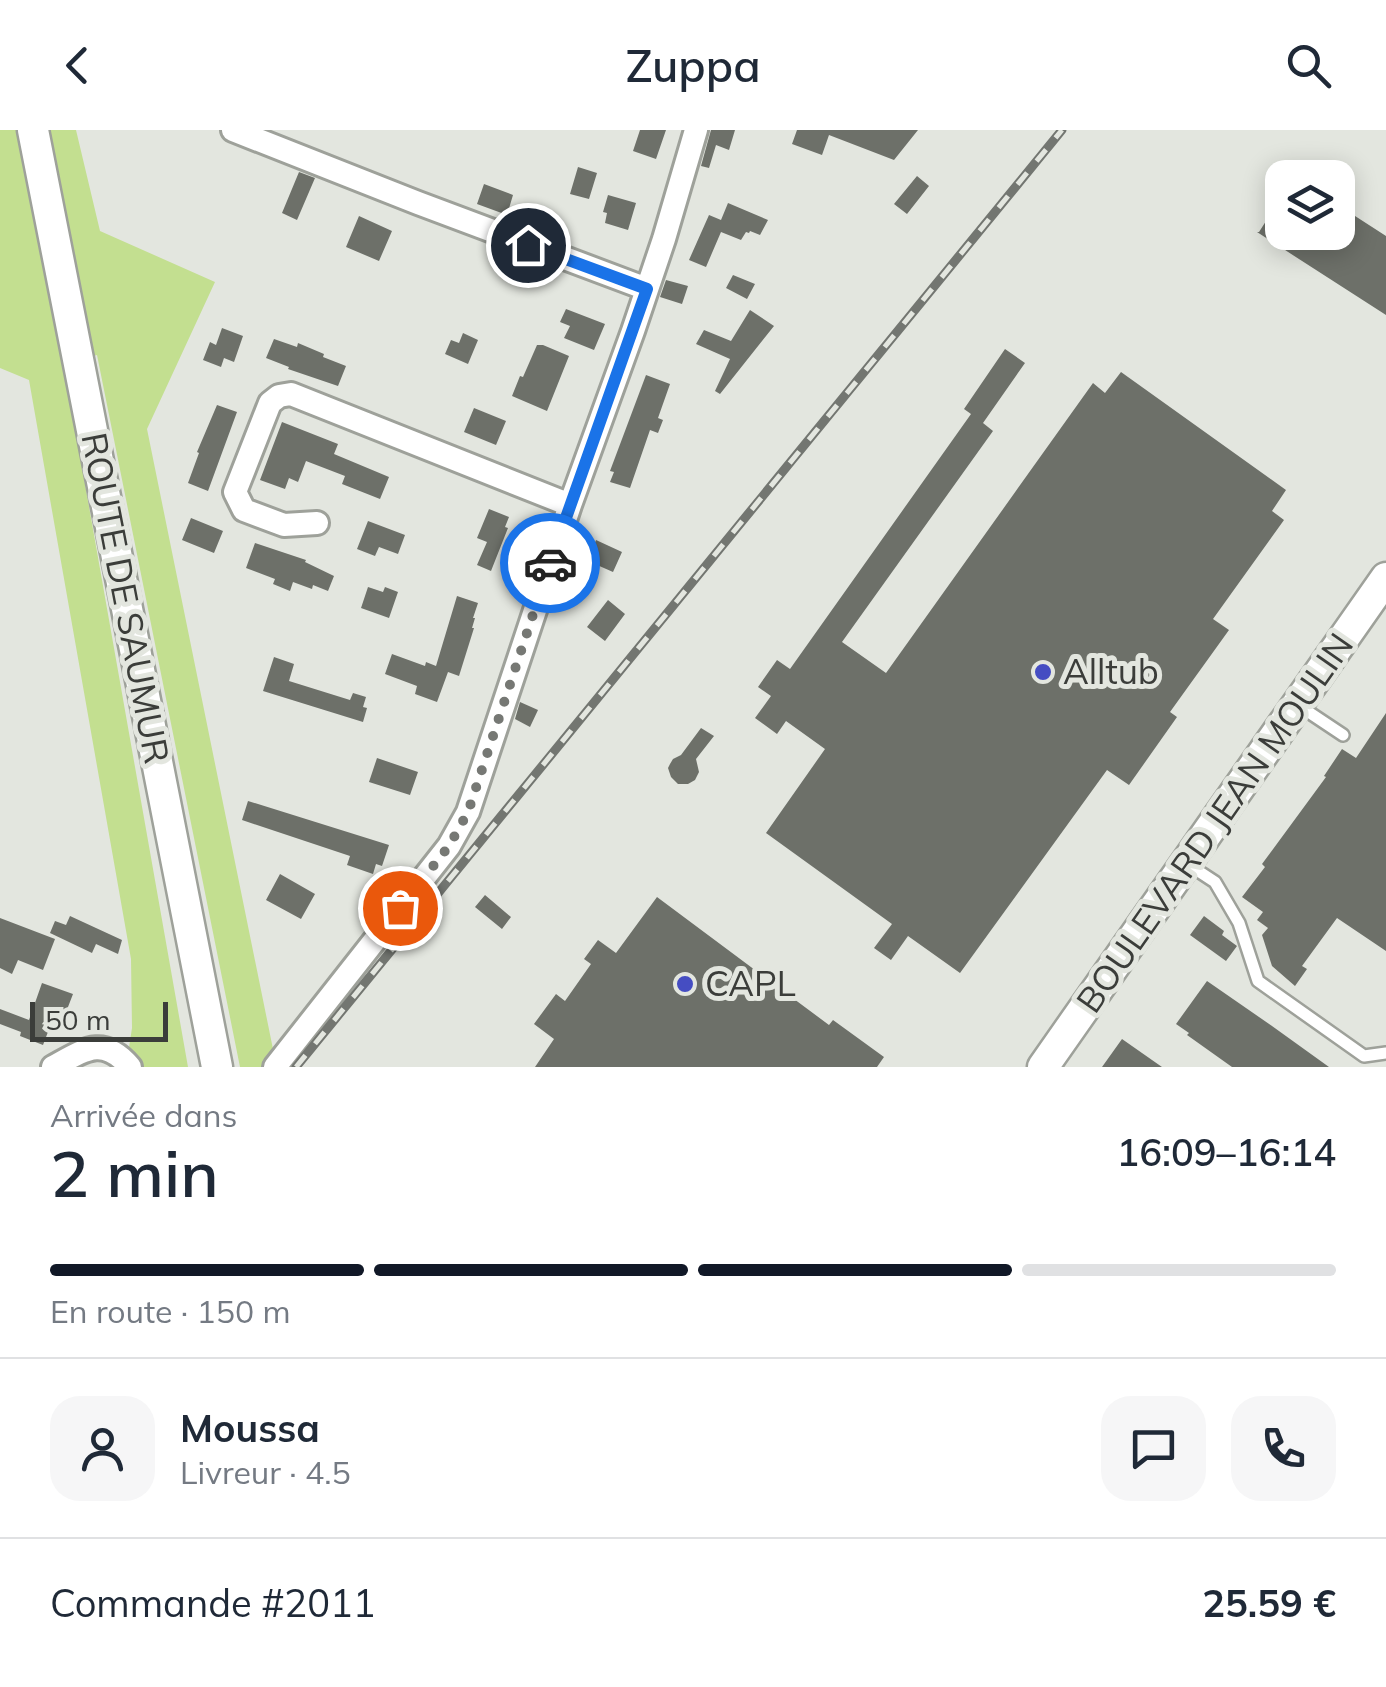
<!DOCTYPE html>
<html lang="fr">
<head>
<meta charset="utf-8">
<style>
  :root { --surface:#fff; --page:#f6f6f7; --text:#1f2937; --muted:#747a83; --line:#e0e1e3; --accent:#111827 }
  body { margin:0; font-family:Mulish,sans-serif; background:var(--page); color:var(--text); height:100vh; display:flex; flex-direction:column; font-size:38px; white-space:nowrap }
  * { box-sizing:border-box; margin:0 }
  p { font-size:32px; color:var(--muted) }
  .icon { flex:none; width:55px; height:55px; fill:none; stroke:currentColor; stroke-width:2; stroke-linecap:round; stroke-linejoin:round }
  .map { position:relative; height:937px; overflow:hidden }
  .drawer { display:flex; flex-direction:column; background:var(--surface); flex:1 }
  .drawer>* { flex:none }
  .controls { position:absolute; left:1265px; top:30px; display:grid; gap:20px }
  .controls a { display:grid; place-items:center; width:90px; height:90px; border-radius:20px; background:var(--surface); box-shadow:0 5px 25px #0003; font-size:50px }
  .scale { position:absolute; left:30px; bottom:25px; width:138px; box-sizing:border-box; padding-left:10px; border:5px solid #3b3d3a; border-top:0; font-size:28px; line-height:35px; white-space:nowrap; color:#3b3d3a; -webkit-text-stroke:8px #e3e6df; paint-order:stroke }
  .pin { position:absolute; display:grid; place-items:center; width:85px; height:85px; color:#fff; margin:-42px; border:5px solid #fff; border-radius:50%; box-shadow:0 2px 10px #0007 }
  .courier { position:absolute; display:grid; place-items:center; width:100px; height:100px; margin:-50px; border:8px solid #1a73e8; border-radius:50%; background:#fff; color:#222; box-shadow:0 2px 12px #0007 }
  .overview em { font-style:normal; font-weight:600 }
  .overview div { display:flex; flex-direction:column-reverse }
  .overview { display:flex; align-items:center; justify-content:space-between; height:170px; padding:0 50px }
  h1 { font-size:65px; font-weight:600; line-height:75px }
  .bar { display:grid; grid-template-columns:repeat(4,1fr); gap:15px 10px; align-content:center; height:120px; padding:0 50px }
  .bar i { height:12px; border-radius:8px; background:var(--line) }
  .bar .on { background:var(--accent) }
  .bar p { grid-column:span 4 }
  .line { display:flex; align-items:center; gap:25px; padding:0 50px; border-top:2px solid var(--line) }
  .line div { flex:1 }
  .round { display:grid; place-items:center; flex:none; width:105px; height:105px; border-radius:30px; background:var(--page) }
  header { display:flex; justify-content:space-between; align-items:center; height:130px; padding:0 50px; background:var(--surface); font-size:45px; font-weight:600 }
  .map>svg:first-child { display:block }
  .green { fill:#c3df90 }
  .building { fill:#6d7069 }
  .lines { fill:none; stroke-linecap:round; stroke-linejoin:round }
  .lane-casing { stroke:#9ea19a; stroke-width:16 }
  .street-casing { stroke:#9ea19a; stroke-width:28 }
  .secondary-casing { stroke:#9ea19a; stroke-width:35 }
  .lane { stroke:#fff; stroke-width:11 }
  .street { stroke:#fff; stroke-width:22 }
  .secondary { stroke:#fff; stroke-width:30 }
  .rail-casing { stroke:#737671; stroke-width:9 }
  .rail { stroke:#e3e6df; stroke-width:5; stroke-dasharray:15; stroke-linecap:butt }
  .done { stroke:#767874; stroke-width:10; stroke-dasharray:0 18 }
  .route { stroke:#1a73e8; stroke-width:12 }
  .poi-dot { fill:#454dc2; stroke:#e3e6df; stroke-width:4 }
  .labels { text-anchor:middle; stroke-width:10; stroke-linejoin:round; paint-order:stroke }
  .street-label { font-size:35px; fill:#3b3d3a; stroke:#e3e6df }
  .poi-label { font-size:35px; fill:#3b3d3a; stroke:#e3e6df; text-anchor:start }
</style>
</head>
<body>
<header><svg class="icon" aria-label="back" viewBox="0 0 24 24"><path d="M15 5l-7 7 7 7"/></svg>Zuppa<svg class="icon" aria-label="search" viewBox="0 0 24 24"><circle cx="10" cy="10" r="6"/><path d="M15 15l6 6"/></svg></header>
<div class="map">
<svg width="1386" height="937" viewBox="0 0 1386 937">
  <rect width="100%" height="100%" fill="#e3e6df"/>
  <!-- green -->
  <path class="green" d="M0 0H76L100 101 215 152 147 299 274 924 261 937H240L97 225 64 235 188 937H126L132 898 131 829 29 250 0 238Z"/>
  <!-- building -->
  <path class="building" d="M640 0H666L656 29 633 21Z
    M711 0H735L729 20 716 15 709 38 701 36Z
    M797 0H918L894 30 829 5 822 25 792 14Z
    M578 37 597 43 589 69 570 64Z
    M299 42 315 48 297 90 282 83Z
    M917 46 929 56 907 84 894 74Z
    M484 54 513 65 507 85 477 74Z
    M608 65 636 73 628 100 605 93 607 83 603 82Z
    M1282 66V102H1338V75L1386 106V185L1257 102H1259Z
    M728 73 768 90 760 105 750 101 749 103 746 102 741 110 721 102 706 137 689 130 709 85 721 90Z
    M359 86 392 101 379 131 346 117Z
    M733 145 755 154 747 169 726 158Z
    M666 150 688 156 682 174 660 167Z
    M566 179 605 194 594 220 564 208 570 196 560 192Z
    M750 180 774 196 720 264 715 261 730 229 696 214 704 200 731 211Z
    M222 198 243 206 234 232 224 228 221 237 203 230 210 212 216 215Z
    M463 203 478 210 468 234 445 224 451 210 459 213Z
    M274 209 297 217 298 213 324 224 323 227 346 236 338 256 288 239 289 237 266 228Z
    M537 215H543L569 226 547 281 512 266 520 246 523 247Z
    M1005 219 1025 233 983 293 993 301 842 512 886 543 1093 253 1105 263 1121 242 1286 360 1272 381 1284 390 1213 489 1229 500 1170 582 1177 587 1129 655 1107 640 960 843 908 806 891 830 874 818 892 794 766 703 825 619 786 591 777 604 755 588 771 566 758 557 777 530 790 539 971 284 964 279Z
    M646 245 670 254 658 288 663 290 658 303 650 300 630 358 610 352 614 342 610 341Z
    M217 275 237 282 208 361 188 353 199 323 197 322Z
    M474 278 506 291 496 315 464 302Z
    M282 292 338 314 334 324 389 347 380 369 342 354 345 346 306 331 298 352 289 348 285 359 260 350Z
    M489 379 509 387 505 397 508 398 491 441 477 435 487 412 477 408Z
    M191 388 223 401 214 423 182 410Z
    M368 391 405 405 398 424 379 417 375 426 357 419Z
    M596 410 622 422 613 442 588 431Z
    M255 413 306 430 305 432 334 446 328 461 313 455 312 459 293 452 290 461 273 454 275 449 246 438Z
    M368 457 383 462 385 457 398 462 389 488 361 478Z
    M457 466 478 473 473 488H475L472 498H474L459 546 448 542 437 572 415 564 417 556 385 544 392 524 425 536 426 532 436 536Z
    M608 470 625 484 605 511 587 497Z
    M274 527 294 534 289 551 350 570 353 563 366 567 363 577 367 578 363 592 263 561Z
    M520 572 538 580 530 597 515 589Z
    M1386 583V821L1337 788 1302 836 1307 839 1295 856 1272 836 1262 805 1268 798 1257 790 1263 782 1242 767 1265 737 1262 734 1326 647 1324 646 1342 619 1356 628Z
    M701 598 714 606 696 629 699 642 695 650 688 654H678L671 647 668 638 670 634 673 629 681 625Z
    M377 628 418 642 410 665 369 652Z
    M248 671 389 715 382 736 376 734 373 744 347 735 350 726 242 690Z
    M280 744 315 764 301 789 266 770Z
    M485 765 511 787 502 799 475 777Z
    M657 767 829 895 833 890 884 927 877 937H535L554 909 534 894 556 864 565 871 591 834 584 829 598 810 616 823Z
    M70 786 122 810 118 824 96 814 92 823 50 803 55 791 66 795Z
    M1204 786 1224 801 1222 805 1237 816 1226 831 1190 805Z
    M0 788 55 809 43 840 18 830 12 844 0 838Z
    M1207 851 1272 896 1329 937H1232L1187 905 1189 903 1176 894Z
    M42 853 73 864 63 890 54 886 43 915 20 906 21 902 0 894V879L29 890Z
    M1122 909 1162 937H1102Z"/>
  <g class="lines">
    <defs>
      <path id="lane" d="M1298 575 1343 605
        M1186 733 1215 752 1239 793 1258 851 1364 926 1386 923"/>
      <path id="street" d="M233 0 418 73 647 159
        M317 393 284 395 244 380 235 362 270 273 279 266 291 264 570 375
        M53 937C84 920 103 905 130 937
        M275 937 449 716 468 682 570 375 633 201 664 109 696 0"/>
      <path id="secondary" d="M33 0 217 937
        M1043 937 1386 448"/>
    </defs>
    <!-- lane casing -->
    <use href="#lane" class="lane-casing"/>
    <!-- street casing -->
    <use href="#street" class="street-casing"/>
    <!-- secondary casing -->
    <use href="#secondary" class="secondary-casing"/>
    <!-- lane -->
    <use href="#lane" class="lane"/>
    <!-- street -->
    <use href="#street" class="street"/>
    <!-- secondary -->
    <use href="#secondary" class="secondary"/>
    <defs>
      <path id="rail" d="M296 937 1062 0"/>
    </defs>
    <!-- rail casing -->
    <use href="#rail" class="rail-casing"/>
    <!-- rail -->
    <use href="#rail" class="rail"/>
  </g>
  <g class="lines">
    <!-- done -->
    <path class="done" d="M400 778 449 716 468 682 550 433"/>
    <!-- route -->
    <path class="route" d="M528 115 647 159 550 433"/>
  </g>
  <!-- markers -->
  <g class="poi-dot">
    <circle cx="1043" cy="542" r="10"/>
    <circle cx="685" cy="854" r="10"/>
  </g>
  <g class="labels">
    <!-- street labels -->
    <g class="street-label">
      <text transform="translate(125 468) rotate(79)" y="12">ROUTE DE SAUMUR</text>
      <text transform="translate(1215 693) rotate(-55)" y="12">BOULEVARD JEAN MOULIN</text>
    </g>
    <!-- poi labels -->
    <g class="poi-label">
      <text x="1063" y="554">Alltub</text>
      <text x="705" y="866">CAPL</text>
    </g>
  </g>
</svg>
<div class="controls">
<a><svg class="icon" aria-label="layers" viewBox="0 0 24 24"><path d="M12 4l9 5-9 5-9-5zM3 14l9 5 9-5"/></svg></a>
</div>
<div class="scale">50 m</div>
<div class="pin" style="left:400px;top:778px;background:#ea580c"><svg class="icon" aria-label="bag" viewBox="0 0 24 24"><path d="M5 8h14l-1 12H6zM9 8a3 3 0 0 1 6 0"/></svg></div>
<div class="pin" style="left:528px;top:115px;background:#1f2937"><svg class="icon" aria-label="home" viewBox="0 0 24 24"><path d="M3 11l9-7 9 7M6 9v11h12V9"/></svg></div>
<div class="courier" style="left:550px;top:433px"><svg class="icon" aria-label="car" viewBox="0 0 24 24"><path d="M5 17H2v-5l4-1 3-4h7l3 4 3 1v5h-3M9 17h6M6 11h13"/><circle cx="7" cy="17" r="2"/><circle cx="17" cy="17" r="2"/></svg></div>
</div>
<section class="drawer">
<div class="overview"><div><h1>2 min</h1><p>Arrivée dans</p></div><em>16:09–16:14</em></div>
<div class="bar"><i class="on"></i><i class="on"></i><i class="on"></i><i></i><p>En route · 150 m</p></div>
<div class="line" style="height:180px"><a class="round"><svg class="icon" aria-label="person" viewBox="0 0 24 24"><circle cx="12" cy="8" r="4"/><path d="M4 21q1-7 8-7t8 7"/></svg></a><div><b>Moussa</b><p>Livreur · 4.5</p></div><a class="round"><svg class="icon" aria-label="chat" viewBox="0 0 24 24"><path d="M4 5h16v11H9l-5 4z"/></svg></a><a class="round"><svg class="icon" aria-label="phone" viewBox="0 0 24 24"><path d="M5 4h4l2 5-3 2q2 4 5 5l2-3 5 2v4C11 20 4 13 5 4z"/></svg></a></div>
<div class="line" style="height:130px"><div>Commande #2011</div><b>25.59 €</b></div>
</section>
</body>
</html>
